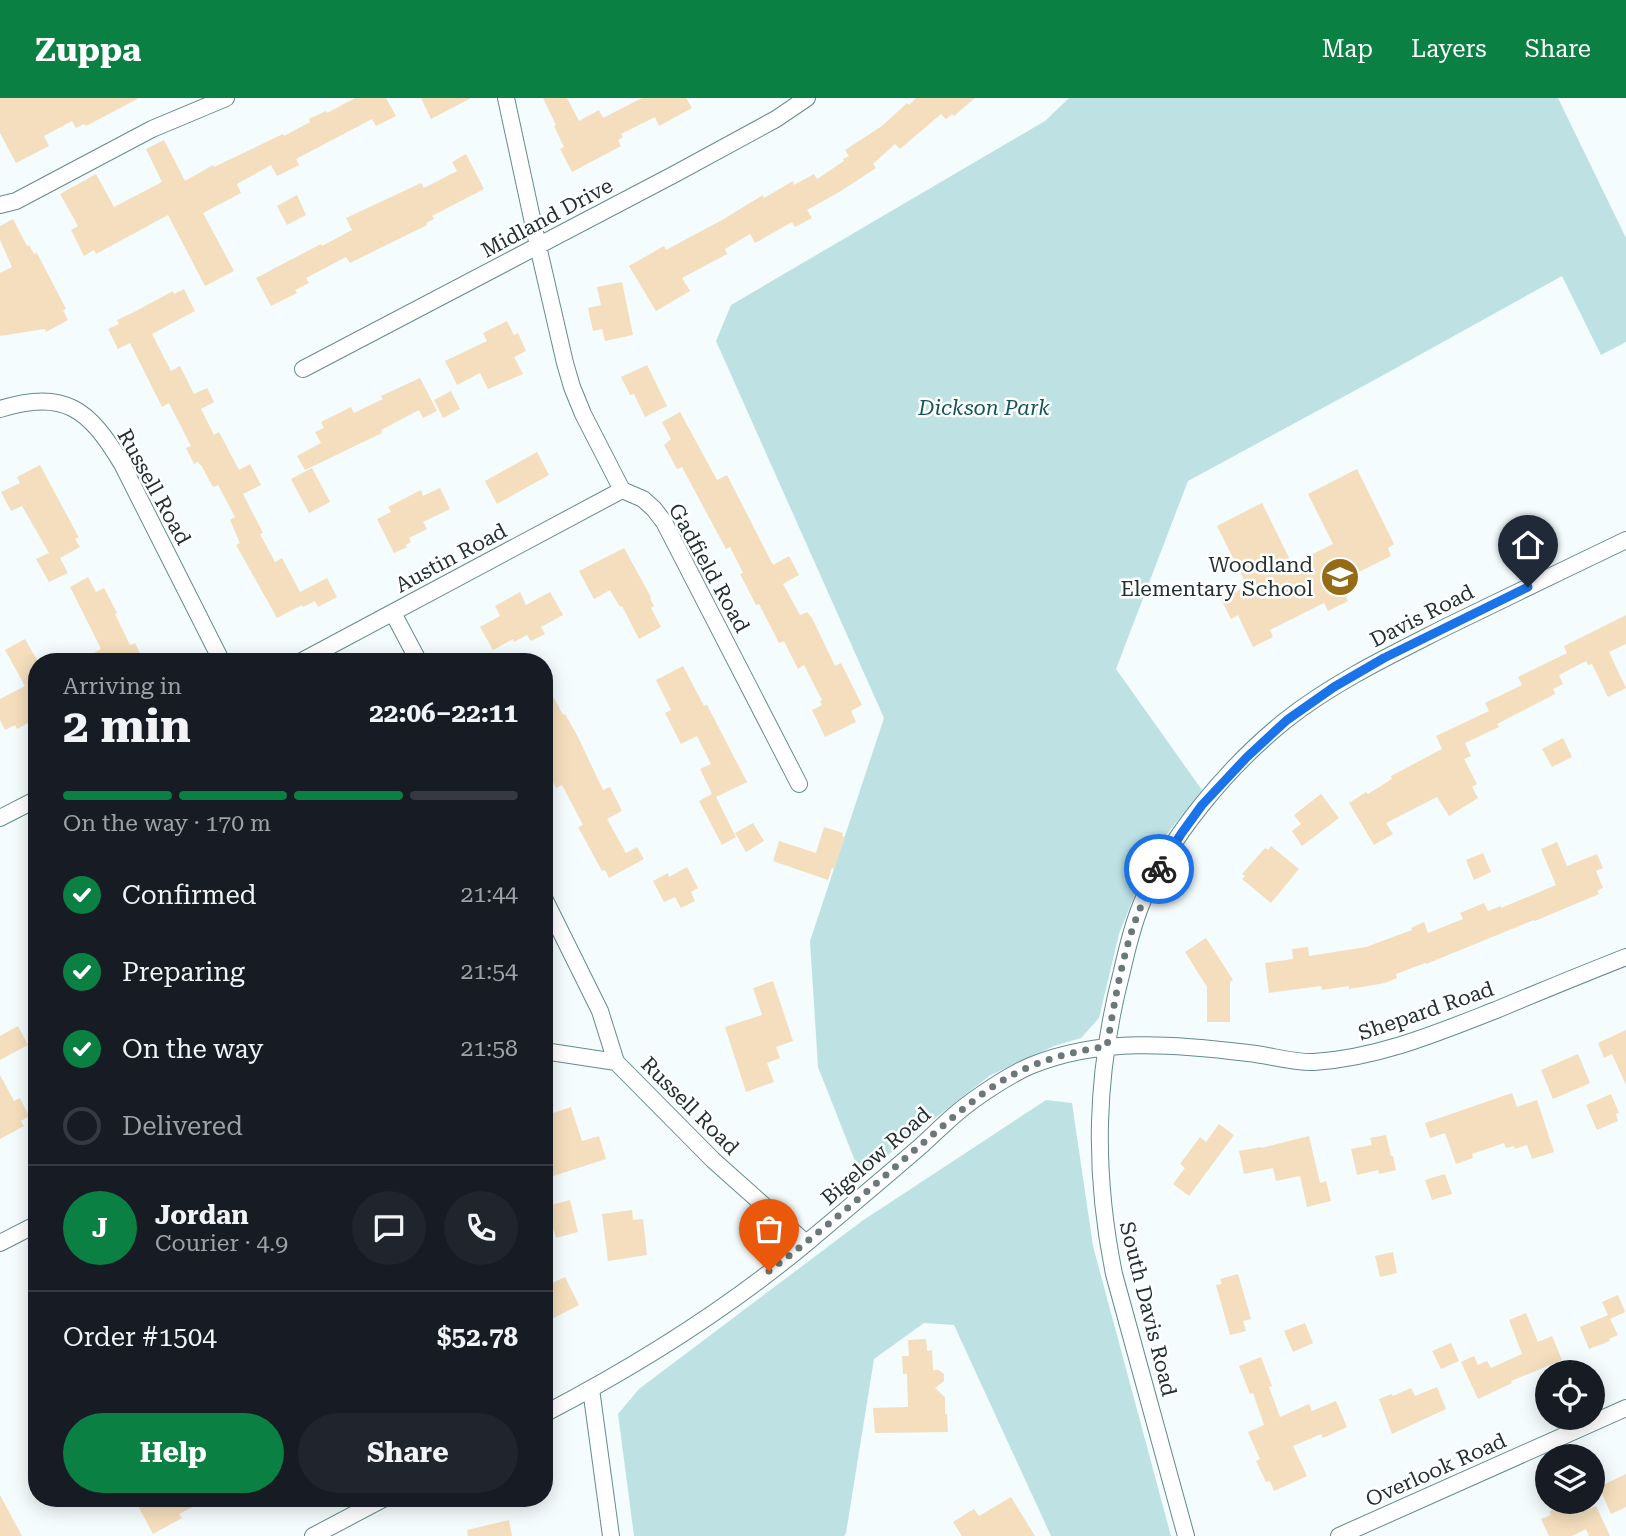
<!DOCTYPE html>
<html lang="en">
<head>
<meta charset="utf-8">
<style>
  :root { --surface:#171b24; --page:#20242c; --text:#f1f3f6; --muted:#9ea1a6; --line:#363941; --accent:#0b8043 }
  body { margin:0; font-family:"Roboto Serif",serif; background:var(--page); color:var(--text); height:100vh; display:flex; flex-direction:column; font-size:26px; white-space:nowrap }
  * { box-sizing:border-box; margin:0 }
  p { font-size:23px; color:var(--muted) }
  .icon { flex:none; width:38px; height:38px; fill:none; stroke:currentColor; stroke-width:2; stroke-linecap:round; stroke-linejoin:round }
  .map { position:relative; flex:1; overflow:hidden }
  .sheet { position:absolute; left:28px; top:555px; width:525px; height:854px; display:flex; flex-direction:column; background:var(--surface); border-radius:28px; box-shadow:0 4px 18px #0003 }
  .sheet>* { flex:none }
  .tools { position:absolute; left:1535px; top:1262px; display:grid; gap:14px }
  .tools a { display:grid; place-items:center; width:70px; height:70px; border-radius:50%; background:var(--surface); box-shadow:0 4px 18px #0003; font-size:35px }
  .pin { position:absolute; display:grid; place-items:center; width:60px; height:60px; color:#fff; margin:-72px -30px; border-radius:50% 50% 50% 0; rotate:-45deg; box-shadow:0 0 7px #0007 }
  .pin .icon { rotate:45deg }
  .courier { position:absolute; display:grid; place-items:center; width:70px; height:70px; margin:-35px; border:5px solid #1a73e8; border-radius:50%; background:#fff; color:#222; box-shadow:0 2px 9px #0007 }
  .overview em { font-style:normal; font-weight:700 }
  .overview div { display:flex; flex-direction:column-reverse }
  .overview { display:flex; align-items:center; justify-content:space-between; height:119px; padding:0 35px }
  h1 { font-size:46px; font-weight:700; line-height:52px }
  .bar { display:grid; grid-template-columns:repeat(4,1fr); gap:10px 7px; align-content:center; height:84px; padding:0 35px }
  .bar i { height:9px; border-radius:5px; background:var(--line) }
  .bar .active { background:var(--accent) }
  .bar p { grid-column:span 4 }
  .line { display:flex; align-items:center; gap:18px; padding:0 35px; border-top:2px solid var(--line) }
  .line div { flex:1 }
  .round { display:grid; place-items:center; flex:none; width:74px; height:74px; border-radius:37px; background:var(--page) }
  ol { padding:0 35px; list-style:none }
  li { display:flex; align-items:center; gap:21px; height:77px }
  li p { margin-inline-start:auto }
  li .icon { padding:7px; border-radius:50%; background:var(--accent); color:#fff; stroke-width:4 }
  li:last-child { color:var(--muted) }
  li i { width:38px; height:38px; border:4px solid var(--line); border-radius:50% }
  .primary-button { display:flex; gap:14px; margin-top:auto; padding:14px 35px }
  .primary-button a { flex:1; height:80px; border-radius:42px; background:var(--accent); color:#fff; font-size:28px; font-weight:700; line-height:80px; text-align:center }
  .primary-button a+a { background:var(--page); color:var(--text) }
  header { display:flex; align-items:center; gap:42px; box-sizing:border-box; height:98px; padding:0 35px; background:var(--accent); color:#fff }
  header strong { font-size:33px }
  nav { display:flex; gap:38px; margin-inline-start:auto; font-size:24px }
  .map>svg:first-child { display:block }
  .green { fill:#bee2e4 }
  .building { fill:#f4debd }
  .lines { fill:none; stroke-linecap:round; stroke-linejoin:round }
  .street-casing { stroke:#658b8d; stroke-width:18 }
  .street { stroke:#fff; stroke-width:16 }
  .done { stroke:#6b7879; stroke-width:7; stroke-dasharray:0 12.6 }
  .route { stroke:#1a73e8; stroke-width:9 }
  .labels { text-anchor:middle; stroke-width:5; stroke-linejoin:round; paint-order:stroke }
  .street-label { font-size:21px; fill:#213132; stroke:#fff }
  .park-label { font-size:21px; font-style:italic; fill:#13565a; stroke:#fff }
  .poi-label { font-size:21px; fill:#213132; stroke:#fff; text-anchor:end }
</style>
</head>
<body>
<header>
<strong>Zuppa</strong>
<nav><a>Map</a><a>Layers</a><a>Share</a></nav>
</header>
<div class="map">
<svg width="1626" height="1438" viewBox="0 0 1626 1438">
  <rect width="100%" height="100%" fill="#f4fcfd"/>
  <!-- green -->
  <path class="green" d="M1069 0H1558L1626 140V244L1601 257 1562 178 1378 280 1188 383 1116 571 1202 692 1151 756 1119 836 1099 920 1081 940 1054 948 989 978 861 1078 818 969 810 843 884 620 716 243 731 207 1045 23Z
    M1046 1002 1072 1005 1093 1148 1171 1438H1051L954 1227 924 1225 874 1261 846 1435 844 1438H634L618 1316 639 1291 862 1123Z"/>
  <!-- building -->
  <path class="building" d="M0 0H139L86 28 84 26 76 30 72 23 44 38 49 48 16 65 0 35Z
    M355 0H386L396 18 376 28 372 21 296 61 299 67 277 78 271 67 237 86 241 95 203 115 234 173 205 188 168 117 96 156 94 152 84 158 71 132 78 128 60 96 96 76 114 109 162 84 146 51 164 42 185 83 213 67 214 69 283 36 284 38 310 24 309 21 326 13 327 15Z
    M421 0H471L431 21Z
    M543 0H567L579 23 599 12 603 20 642 0H686L692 10 659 28 655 19 621 36 623 39 618 42 621 48 572 74 560 51 564 49 554 28 556 27Z
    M916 0H975L954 18 952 16 946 21 941 16 900 51 895 46 873 66 876 70 841 93 807 112 812 120 795 129 792 124 755 145 750 136 725 151 727 156 682 180 690 193 656 213 629 168 664 148 666 152 722 122 763 97 764 100 793 83 794 87 814 76 817 81 844 63 843 61 849 58 845 52 882 28 907 5 909 7Z
    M466 56 484 91 432 118 434 121 426 125 427 127 350 165 346 159 306 180 309 185 295 192 297 195 271 208 256 180 321 146 322 148 352 132 346 120 421 85 424 90 457 73 452 64Z
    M297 97 306 117 287 127 277 108Z
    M13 121 27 148 29 147 34 156 37 155 66 211 63 212 68 222 46 234 45 231 0 238V175L12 169 0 142V128Z
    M622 184 633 237 605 243 602 231 593 233 588 210 601 207 597 189Z
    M184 191 195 213 152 236 171 273 180 268 194 296 207 290 214 304 201 311 214 337 219 334 239 372 250 366 261 387 243 396 263 435 260 436 275 464 282 460 300 494 327 480 337 499 318 509 315 503 303 509 302 507 277 520 236 447 240 445 230 422 235 419 218 387 213 389 201 367H200L198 364 194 366 186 350 191 348 169 305 162 309 130 245 118 251 108 231 119 226 117 222 136 213 173 193 174 196Z
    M507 223 514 237 518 235 526 253 514 259 523 276 488 291 480 275 457 287 445 263 487 243 483 235Z
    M647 267 667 308 645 319 634 296 630 297 621 279Z
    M420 280 437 313 423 320 419 312 381 332 382 335 305 372 297 358 321 345 315 334 324 330 321 324 351 309 354 315 383 301 381 298Z
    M451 293 460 311 443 320 434 302Z
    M680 314 717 382 727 377 773 467 789 458 799 477 783 486 800 517 807 514 812 520 835 568 841 565 862 607 851 613 856 624 825 639 812 612 822 607 820 603 822 602 804 567 798 571 784 543 779 545 759 506 756 507 740 476 743 475 730 449 726 451 682 369 677 371 664 347 671 341 662 324Z
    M537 354 549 377 497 406 485 383Z
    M40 367 78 438 79 439 75 441 80 449 60 460 68 475 49 484 36 461 49 455 22 408 11 413 1 394 20 385 17 379Z
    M312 370 330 404 309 415 291 381Z
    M1357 371 1394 446 1388 450 1391 458 1339 484 1348 503 1328 513 1324 505 1270 532 1273 539 1253 549 1238 517 1231 521 1221 501 1247 488 1217 428 1262 405 1292 466 1333 446 1308 396Z
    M440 390 450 411 423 424 427 431 409 440 411 444 406 447 407 449 394 455 377 421 391 414 388 409 421 392 423 398Z
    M624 450 651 499 650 500 654 508 651 510 661 529 639 541 622 508 620 509 610 492 594 501 579 473Z
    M88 479 96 494 104 490 117 515 115 516 130 547 135 545 144 564H77L101 551 70 489Z
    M520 494 526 507 550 494 563 517 541 529 545 536 531 543 527 537 514 544 513 541 493 552 480 529 500 518 495 508Z
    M1626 517V546L1609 554 1626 590 1608 599 1592 566 1588 567 1586 563 1559 577 1563 586 1553 591 1555 596 1497 626 1499 629 1465 645 1471 658 1464 661 1477 686 1472 689 1478 700 1449 718 1437 699 1386 725 1393 736 1374 747 1349 705 1366 694 1368 696 1392 681 1391 678 1442 651 1436 638 1489 613 1485 605 1522 587 1518 579 1567 555 1564 548Z
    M25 541 37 562V620L17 631 15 627 5 632 0 622V601L25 588 5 552Z
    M683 568 704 608 707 607 747 684 716 699 736 739 722 747 699 703 712 696 700 671 711 666 697 638 681 646 665 615 671 612 656 582Z
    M544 581 563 617 565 616 578 639 603 692 610 689 622 713 607 721 626 755 637 749 644 761 609 780 605 772 602 773 578 729 583 727 562 687 556 690 544 666Z
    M1563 640 1572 659 1552 669 1542 651Z
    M1321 696 1339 720 1302 748 1292 733 1301 726 1294 717Z
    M753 725 764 743 746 754 735 735Z
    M824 729 843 735 842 738 845 739 834 771 832 770 828 782 773 763 779 743 816 755Z
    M1557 744 1567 768 1597 756 1603 770 1596 773 1603 790 1597 793 1599 796 1535 823 1534 822 1426 866 1425 865 1396 876 1397 880 1385 885 1349 891V888L1322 892 1321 888 1269 895 1265 865 1293 861 1292 851 1308 849 1309 858 1366 849 1412 832 1411 830 1424 824 1428 835 1463 821 1460 815 1484 805 1488 813 1501 808V810L1556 787 1541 751Z
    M1271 748 1299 771 1271 805 1242 781 1245 778 1242 776 1265 750 1268 752Z
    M1483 755 1491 774 1474 782 1466 762Z
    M687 769 698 790 691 794 695 803 681 810 675 799 664 804 653 783 668 775 669 779Z
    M1206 840 1233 882 1230 884V924H1207V889L1185 854Z
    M773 883 793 943 776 949 780 960 767 965 774 984 746 994 725 929 762 917 753 890Z
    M18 928 28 947 0 962V938Z
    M1626 932V987L1612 956 1604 960 1598 945Z
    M1578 956 1590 985 1553 1001 1541 972Z
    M0 977 14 1003 20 1000 29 1018 21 1023 24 1028 0 1041Z
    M1512 995 1517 1009 1537 1002 1554 1054 1532 1061 1527 1047 1515 1051 1514 1048 1506 1050 1504 1045 1472 1056 1473 1060 1456 1066 1445 1035 1430 1040 1425 1025Z
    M1611 996 1619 1015 1616 1016 1618 1023 1597 1032 1586 1007Z
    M571 1009 582 1043 599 1038 606 1061 550 1079 544 1062V1018Z
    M1219 1026 1234 1037 1189 1098 1173 1086 1185 1070 1180 1066 1200 1039 1206 1044Z
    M1386 1037 1391 1058H1393L1396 1072 1379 1076 1378 1072 1357 1077 1351 1051 1372 1047 1370 1040Z
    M1309 1038 1320 1085 1326 1083 1331 1103 1307 1109 1300 1078 1276 1083 1273 1070 1244 1076 1239 1053 1261 1049V1050Z
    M1445 1076 1452 1096 1432 1102 1425 1082Z
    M570 1102 578 1134 556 1140 547 1108Z
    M632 1112 633 1122 643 1121 647 1157 608 1163 602 1116Z
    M1393 1154 1397 1175 1380 1179 1375 1158Z
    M1238 1176 1251 1221 1243 1223 1246 1233 1230 1237 1216 1187 1222 1186 1220 1181Z
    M565 1179 579 1207 544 1225V1189Z
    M1618 1197 1625 1214 1610 1221 1618 1237 1609 1241 1610 1243 1589 1251 1580 1229 1608 1217 1602 1204Z
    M1526 1215 1538 1244 1552 1238 1562 1262 1511 1283 1512 1285 1478 1301 1461 1264 1474 1258 1478 1267 1487 1263 1491 1270 1522 1256 1509 1222Z
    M1305 1225 1313 1245 1293 1254 1284 1233Z
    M926 1241 927 1253 932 1252 933 1272H939L944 1276V1283L935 1290 945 1299V1316H947L948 1334 875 1335 873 1310 908 1309 907 1276H903L902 1258H909L908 1242Z
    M1451 1245 1459 1263 1441 1271 1432 1253Z
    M1261 1259 1272 1288 1269 1289 1280 1319 1309 1306 1312 1313 1336 1303 1347 1329 1323 1340 1321 1336 1293 1348 1307 1378 1274 1393 1270 1383 1266 1384 1256 1363 1260 1361 1248 1334 1264 1327 1253 1295 1250 1296 1239 1268Z
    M1437 1289 1446 1311 1392 1336 1379 1301 1392 1296 1393 1298 1411 1290 1415 1298Z
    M1626 1376V1409L1611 1416 1599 1389Z
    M0 1397 22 1438H0Z
    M1011 1399 1035 1438H962L953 1424 974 1411 979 1418Z
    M148 1400H210L179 1416 182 1420 153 1436 137 1406Z
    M1569 1404 1575 1417 1596 1408 1610 1438H1589L1586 1431 1572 1438H1549L1541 1421 1551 1417 1549 1414 1555 1410Z
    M509 1422 512 1438H468L467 1432Z"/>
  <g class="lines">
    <defs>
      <path id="street" d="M506 0 538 148 565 265 572 289 583 316 622 392 643 401 654 411 664 424 799 686
        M0 107 16 103 152 31 226 0
        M303 271 673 77 776 21 807 0
        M0 311C65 291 89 311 122 366L222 564
        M393 515 419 564
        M300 564 622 392
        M0 720 37 701
        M544 800 600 913 616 964 713 1062 806 1145
        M544 953 616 964
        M0 1145 37 1126
        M591 1291 611 1438
        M544 1316C638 1267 729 1210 810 1142 847 1111 885 1079 922 1047 934 1036 946 1024 958 1014 976 999 1009 977 1030 968 1100 939 1175 946 1248 955 1269 957 1293 965 1314 964 1378 960 1437 935 1496 912 1539 894 1583 876 1626 859
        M313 1438 385 1400
        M1186 1438 1114 1176C1093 1072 1095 977 1122 873 1127 851 1132 829 1141 807 1167 740 1230 667 1286 622 1334 584 1391 557 1446 529 1505 500 1566 471 1626 442
        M1339 1438 1626 1310"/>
    </defs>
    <!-- street casing -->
    <use href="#street" class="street-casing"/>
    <!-- street -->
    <use href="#street" class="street"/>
  </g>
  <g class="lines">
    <!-- done -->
    <path class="done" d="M769 1173C821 1134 869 1092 917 1050 952 1021 986 987 1029 969 1054 958 1080 953 1107 948 1115 902 1123 849 1142 806 1147 794 1153 783 1159 771"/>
    <!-- route -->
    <path class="route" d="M1159 771 1181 736 1202 707 1247 659 1287 622 1334 589 1384 560 1528 489"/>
  </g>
  <!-- icons -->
  <defs>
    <symbol id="school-disc" viewBox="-11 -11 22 22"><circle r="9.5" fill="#966b18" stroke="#fff"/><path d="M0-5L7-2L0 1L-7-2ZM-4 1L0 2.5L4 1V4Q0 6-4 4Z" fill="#fff"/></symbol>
  </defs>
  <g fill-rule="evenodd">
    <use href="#school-disc" x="1318" y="457" width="44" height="44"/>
  </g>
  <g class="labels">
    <!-- street labels -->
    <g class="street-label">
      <text transform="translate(547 120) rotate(-28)" y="7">Midland Drive</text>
      <text transform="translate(154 389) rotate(61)" y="7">Russell Road</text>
      <text transform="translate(451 460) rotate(-28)" y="7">Austin Road</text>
      <text transform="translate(709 470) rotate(61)" y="7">Gadfield Road</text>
      <text transform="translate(1422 518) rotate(-27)" y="7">Davis Road</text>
      <text transform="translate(1426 913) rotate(-19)" y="7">Shepard Road</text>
      <text transform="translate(690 1008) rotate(45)" y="7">Russell Road</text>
      <text transform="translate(876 1058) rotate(-41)" y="7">Bigelow Road</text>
      <text transform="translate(1148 1211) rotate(76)" y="7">South Davis Road</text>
      <text transform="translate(1436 1372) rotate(-24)" y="7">Overlook Road</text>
    </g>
    <!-- park labels -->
    <g class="park-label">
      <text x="984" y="317">Dickson Park</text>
    </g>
    <!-- poi labels -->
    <g class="poi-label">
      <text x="1313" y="474">Woodland<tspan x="1313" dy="24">Elementary School</tspan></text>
    </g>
  </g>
</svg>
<div class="tools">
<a><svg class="icon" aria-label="locate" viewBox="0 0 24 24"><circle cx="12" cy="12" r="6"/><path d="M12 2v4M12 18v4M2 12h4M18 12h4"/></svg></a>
<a><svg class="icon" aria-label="layers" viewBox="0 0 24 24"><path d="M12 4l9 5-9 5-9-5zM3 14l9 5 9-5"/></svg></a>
</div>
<div class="pin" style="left:769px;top:1173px;background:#ea580c"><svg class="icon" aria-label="bag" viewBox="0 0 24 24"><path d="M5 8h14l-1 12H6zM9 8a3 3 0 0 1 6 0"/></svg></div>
<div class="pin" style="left:1528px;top:489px;background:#1f2937"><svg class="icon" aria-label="home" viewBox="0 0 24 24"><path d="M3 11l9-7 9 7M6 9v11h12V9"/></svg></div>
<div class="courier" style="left:1159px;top:771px"><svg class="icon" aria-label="bike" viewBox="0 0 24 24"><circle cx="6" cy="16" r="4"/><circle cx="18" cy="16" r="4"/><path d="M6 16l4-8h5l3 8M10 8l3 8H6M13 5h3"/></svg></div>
<section class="sheet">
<div class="overview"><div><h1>2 min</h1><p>Arriving in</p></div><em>22:06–22:11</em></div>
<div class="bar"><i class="active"></i><i class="active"></i><i class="active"></i><i></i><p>On the way · 170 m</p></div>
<ol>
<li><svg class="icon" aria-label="check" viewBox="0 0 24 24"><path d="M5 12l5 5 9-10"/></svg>Confirmed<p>21:44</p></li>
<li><svg class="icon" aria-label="check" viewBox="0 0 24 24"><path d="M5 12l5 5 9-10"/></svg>Preparing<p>21:54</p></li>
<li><svg class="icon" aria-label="check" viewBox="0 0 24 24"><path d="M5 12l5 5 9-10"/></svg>On the way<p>21:58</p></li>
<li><i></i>Delivered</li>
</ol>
<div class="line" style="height:126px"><b class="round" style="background:var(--accent);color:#fff">J</b><div><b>Jordan</b><p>Courier · 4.9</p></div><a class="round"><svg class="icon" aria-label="chat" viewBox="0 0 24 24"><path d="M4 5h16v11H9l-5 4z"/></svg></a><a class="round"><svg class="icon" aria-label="phone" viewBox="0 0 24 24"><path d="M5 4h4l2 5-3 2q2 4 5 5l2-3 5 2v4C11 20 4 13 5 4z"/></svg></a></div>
<div class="line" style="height:91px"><div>Order #1504</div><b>$52.78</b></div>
<div class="primary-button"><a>Help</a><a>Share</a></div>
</section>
</div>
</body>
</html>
